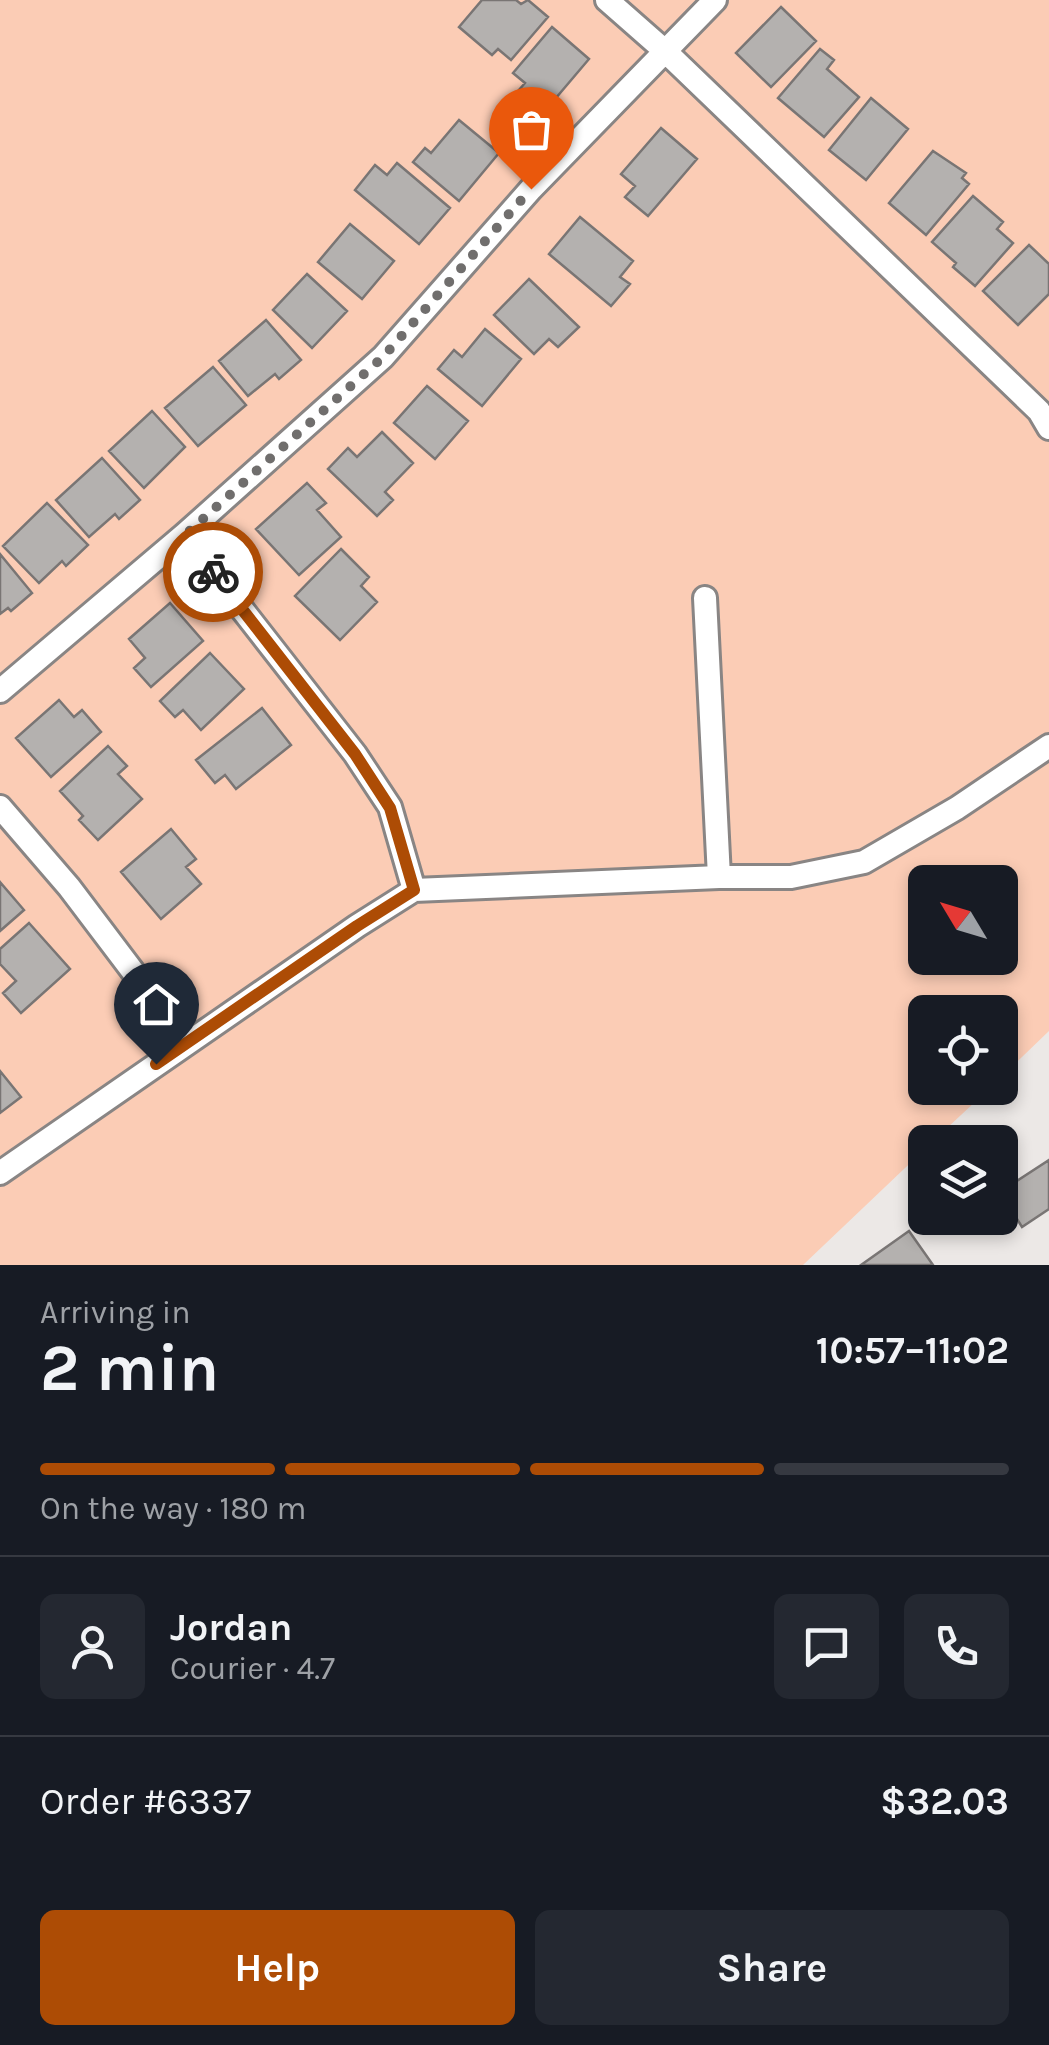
<!DOCTYPE html>
<html lang="en">
<head>
<meta charset="utf-8">
<style>
  :root { --surface:#171b24; --page:#242831; --text:#f1f3f6; --muted:#9ea1a6; --line:#363941; --accent:#ad4c05 }
  body { margin:0; font-family:Karla,sans-serif; background:var(--page); color:var(--text); height:100vh; display:flex; flex-direction:column; font-size:38px; white-space:nowrap }
  * { box-sizing:border-box; margin:0 }
  p { font-size:32px; color:var(--muted) }
  .icon { flex:none; width:55px; height:55px; fill:none; stroke:currentColor; stroke-width:2; stroke-linecap:round; stroke-linejoin:round }
  .map { position:relative; height:1265px; overflow:hidden }
  .details { display:flex; flex-direction:column; background:var(--surface); flex:1 }
  .details>* { flex:none }
  .needle { width:65px; rotate:308deg }
  .tools { position:absolute; left:908px; top:865px; display:grid; gap:20px }
  .tools a { display:grid; place-items:center; width:110px; height:110px; border-radius:15px; background:var(--surface); box-shadow:0 5px 15px #0003; font-size:50px }
  .pin { position:absolute; display:grid; place-items:center; width:85px; height:85px; color:#fff; margin:-102px -42px; border-radius:50% 50% 50% 0; rotate:-45deg; box-shadow:0 0 10px #0007 }
  .pin .icon { rotate:45deg }
  .courier { position:absolute; display:grid; place-items:center; width:100px; height:100px; margin:-50px; border:8px solid #ad4c05; border-radius:50%; background:#fff; color:#222; box-shadow:0 2px 12px #0007 }
  .summary em { font-style:normal; font-weight:700 }
  .summary div { display:flex; flex-direction:column-reverse }
  .summary { display:flex; align-items:center; justify-content:space-between; height:170px; padding:0 40px }
  h1 { font-size:65px; font-weight:700; line-height:75px }
  .bar { display:grid; grid-template-columns:repeat(4,1fr); gap:15px 10px; align-content:center; height:120px; padding:0 40px }
  .bar i { height:12px; border-radius:8px; background:var(--line) }
  .bar .on { background:var(--accent) }
  .bar p { grid-column:span 4 }
  .line { display:flex; align-items:center; gap:25px; padding:0 40px; border-top:2px solid var(--line) }
  .line div { flex:1 }
  .round { display:grid; place-items:center; flex:none; width:105px; height:105px; border-radius:15px; background:var(--page) }
  .action { display:flex; gap:20px; margin-top:auto; padding:20px 40px }
  .action a { flex:1; height:115px; border-radius:15px; background:var(--accent); color:#fff; font-size:40px; font-weight:700; line-height:115px; text-align:center }
  .action a+a { background:var(--page); color:var(--text) }
  .map>svg:first-child { display:block }
  .green { fill:#fbccb5; fill-rule:evenodd }
  .building { fill:#b4b1af; stroke:#797574; stroke-width:2.5 }
  .lines { fill:none; stroke-linecap:round; stroke-linejoin:round }
  .street-casing { stroke:#898584; stroke-width:28 }
  .street { stroke:#fff; stroke-width:22 }
  .done { stroke:#706e6d; stroke-width:10; stroke-dasharray:0 18 }
  .route { stroke:#ad4c05; stroke-width:12 }
</style>
</head>
<body>
<div class="map">
<svg width="1049" height="1265" viewBox="0 0 1049 1265">
  <rect width="100%" height="100%" fill="#ece8e6"/>
  <!-- green -->
  <path class="green" d="M0 0H1049V1031L1000 1078V1012H925V1088H990L932 1142H925V1149L803 1265H0ZM925 882H1000V958H925Z"/>
  <!-- building -->
  <path class="building" d="M482 0H516L521 4 528 0 548 17 511 60 498 49 492 55 459 27Z
    M781 7 816 41 771 87 736 53Z
    M552 27 589 59 544 112 518 91 525 83 513 73Z
    M820 49 834 60 827 69 859 97 824 137 778 98Z
    M871 98 908 129 866 180 829 150Z
    M459 120 499 153 459 201 413 162 425 148 431 153Z
    M661 128 697 159 648 216 625 197 635 186 621 174Z
    M933 151 966 173 962 178 969 184 926 235 889 203Z
    M397 163 450 208 419 244 355 190 375 165 387 175Z
    M973 196 1003 222 997 229 1013 243 975 286 953 267 956 263 932 242Z
    M580 217 633 261 620 277 630 284 611 306 549 254Z
    M350 224 394 261 362 299 318 262Z
    M1029 245 1049 264V294L1018 325 983 291Z
    M307 274 347 311 312 348 273 310Z
    M529 279 579 327 558 347 549 339 534 354 494 315Z
    M266 320 301 360 279 379 275 374 248 396 219 361Z
    M485 329 521 359 482 406 438 369 454 350 462 357Z
    M213 367 246 405 198 446 165 408Z
    M427 386 468 421 435 459 394 423Z
    M152 411 185 447 144 488 109 451Z
    M382 432 413 463 385 492 393 500 377 516 328 469 348 448 357 457Z
    M102 458 140 500 119 519 115 514 89 537 56 500Z
    M307 483 326 503 317 510 341 537 299 575 256 529Z
    M47 503 88 545 66 566 62 561 39 583 3 546Z
    M341 549 369 577 361 586 377 602 340 640 295 596Z
    M0 554 32 593 11 611 8 608 0 614Z
    M170 603 203 641 151 687 134 668 145 658 129 639Z
    M210 653 244 689 201 730 183 710 175 717 160 701Z
    M59 700 74 717 82 710 101 732 51 777 16 738Z
    M262 708 291 745 236 789 225 775 215 783 196 760Z
    M108 746 127 766 118 774 142 799 98 840 79 820 83 816 60 791Z
    M171 829 196 859 186 867 201 884 161 919 121 872Z
    M0 882 24 910 0 931Z
    M29 923 70 969 21 1013 3 993 16 981 0 964V949Z
    M0 1071 21 1097 0 1113Z
    M1049 1160V1209L1022 1227 1000 1192Z
    M909 1231 933 1265H861Z"/>
  <g class="lines">
    <defs>
      <path id="street" d="M607 0 665 51 1039 411 1049 428
        M184 535 383 357 531 189 715 0
        M705 598 719 877
        M0 691 184 535 355 754 390 807 414 890
        M0 807 69 887 187 1043
        M0 1173 357 926 414 890 719 877H791L864 862 957 808 1049 746"/>
    </defs>
    <!-- street casing -->
    <use href="#street" class="street-casing"/>
    <!-- street -->
    <use href="#street" class="street"/>
  </g>
  <g class="lines">
    <!-- done -->
    <path class="done" d="M213 572 184 536 383 357 531 189"/>
    <!-- route -->
    <path class="route" d="M156 1064 357 926 414 890 390 808 355 754 213 572"/>
  </g>
</svg>
<div class="tools">
<a><svg class="needle" viewBox="-14 -14 28 28"><path d="M0-13l5 13h-10z" fill="#e53935"/><path d="M0 13l5-13h-10z" fill="#9ea1a6"/></svg></a>
<a><svg class="icon" aria-label="locate" viewBox="0 0 24 24"><circle cx="12" cy="12" r="6"/><path d="M12 2v4M12 18v4M2 12h4M18 12h4"/></svg></a>
<a><svg class="icon" aria-label="layers" viewBox="0 0 24 24"><path d="M12 4l9 5-9 5-9-5zM3 14l9 5 9-5"/></svg></a>
</div>
<div class="pin" style="left:531px;top:189px;background:#ea580c"><svg class="icon" aria-label="bag" viewBox="0 0 24 24"><path d="M5 8h14l-1 12H6zM9 8a3 3 0 0 1 6 0"/></svg></div>
<div class="pin" style="left:156px;top:1064px;background:#1f2937"><svg class="icon" aria-label="home" viewBox="0 0 24 24"><path d="M3 11l9-7 9 7M6 9v11h12V9"/></svg></div>
<div class="courier" style="left:213px;top:572px"><svg class="icon" aria-label="bike" viewBox="0 0 24 24"><circle cx="6" cy="16" r="4"/><circle cx="18" cy="16" r="4"/><path d="M6 16l4-8h5l3 8M10 8l3 8H6M13 5h3"/></svg></div>
</div>
<section class="details">
<div class="summary"><div><h1>2 min</h1><p>Arriving in</p></div><em>10:57–11:02</em></div>
<div class="bar"><i class="on"></i><i class="on"></i><i class="on"></i><i></i><p>On the way · 180 m</p></div>
<div class="line" style="height:180px"><a class="round"><svg class="icon" aria-label="person" viewBox="0 0 24 24"><circle cx="12" cy="8" r="4"/><path d="M4 21q1-7 8-7t8 7"/></svg></a><div><b>Jordan</b><p>Courier · 4.7</p></div><a class="round"><svg class="icon" aria-label="chat" viewBox="0 0 24 24"><path d="M4 5h16v11H9l-5 4z"/></svg></a><a class="round"><svg class="icon" aria-label="phone" viewBox="0 0 24 24"><path d="M5 4h4l2 5-3 2q2 4 5 5l2-3 5 2v4C11 20 4 13 5 4z"/></svg></a></div>
<div class="line" style="height:130px"><div>Order #6337</div><b>$32.03</b></div>
<div class="action"><a>Help</a><a>Share</a></div>
</section>
</body>
</html>
